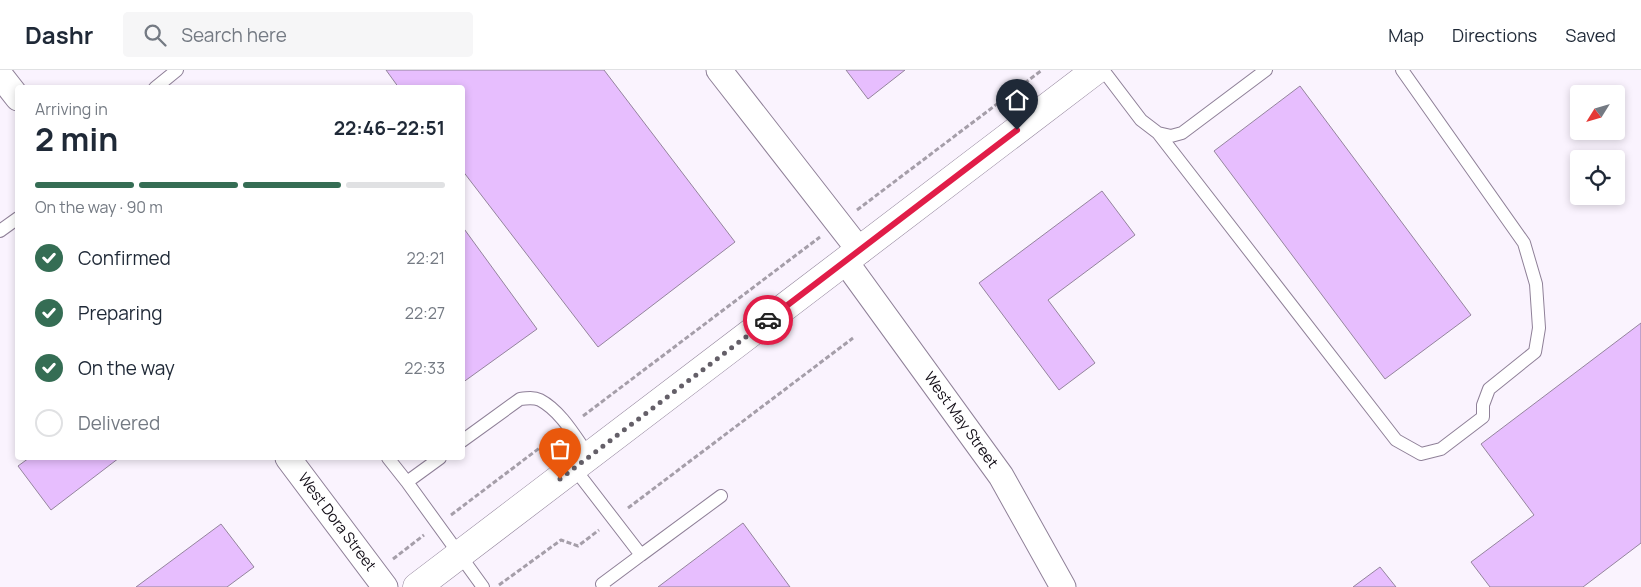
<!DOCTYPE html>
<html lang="en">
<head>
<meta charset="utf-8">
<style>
  :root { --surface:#fff; --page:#f6f6f7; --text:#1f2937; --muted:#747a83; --line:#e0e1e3; --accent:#356d54 }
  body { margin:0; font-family:Manrope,sans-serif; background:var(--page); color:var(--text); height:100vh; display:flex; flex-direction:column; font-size:19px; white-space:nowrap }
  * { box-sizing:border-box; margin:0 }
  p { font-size:16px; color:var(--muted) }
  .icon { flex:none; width:28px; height:28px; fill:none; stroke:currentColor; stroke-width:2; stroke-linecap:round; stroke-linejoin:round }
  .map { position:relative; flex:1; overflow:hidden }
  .details { position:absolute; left:15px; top:15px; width:450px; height:375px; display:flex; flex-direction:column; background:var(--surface); border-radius:5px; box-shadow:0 2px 8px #0003 }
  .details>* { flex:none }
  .needle { width:32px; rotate:233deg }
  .tools { position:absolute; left:1570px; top:15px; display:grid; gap:10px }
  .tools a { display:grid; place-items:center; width:55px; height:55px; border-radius:5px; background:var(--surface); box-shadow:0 2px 8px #0003; font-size:25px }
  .pin { position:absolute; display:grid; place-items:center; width:42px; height:42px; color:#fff; margin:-51px -21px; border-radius:50% 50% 50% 0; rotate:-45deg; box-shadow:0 0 5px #0007 }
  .pin .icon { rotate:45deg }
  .courier { position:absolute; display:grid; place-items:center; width:50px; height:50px; margin:-25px; border:4px solid #e11d48; border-radius:50%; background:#fff; color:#222; box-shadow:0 1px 6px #0007 }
  .overview em { font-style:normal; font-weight:700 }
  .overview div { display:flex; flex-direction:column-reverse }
  .overview { display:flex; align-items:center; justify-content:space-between; height:85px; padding:0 20px }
  h1 { font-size:32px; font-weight:700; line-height:38px }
  .bar { display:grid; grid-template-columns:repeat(4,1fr); gap:8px 5px; align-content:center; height:60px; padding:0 20px }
  .bar i { height:6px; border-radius:4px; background:var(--line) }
  .bar .on { background:var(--accent) }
  .bar p { grid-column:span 4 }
  ol { padding:0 20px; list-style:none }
  li { display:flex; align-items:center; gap:15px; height:55px }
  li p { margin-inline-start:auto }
  li .icon { padding:5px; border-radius:50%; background:var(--accent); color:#fff; stroke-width:4 }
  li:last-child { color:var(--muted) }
  li i { width:28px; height:28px; border:2px solid var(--line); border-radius:50% }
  header { display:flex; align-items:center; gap:30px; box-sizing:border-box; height:70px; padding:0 25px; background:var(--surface); border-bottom:1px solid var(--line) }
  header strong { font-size:24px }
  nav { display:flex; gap:28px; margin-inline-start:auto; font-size:18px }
  .search { width:350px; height:45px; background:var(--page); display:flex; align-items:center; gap:12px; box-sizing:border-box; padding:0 18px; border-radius:5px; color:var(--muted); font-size:19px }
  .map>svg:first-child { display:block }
  .building { fill:#e7befe; stroke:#94849d }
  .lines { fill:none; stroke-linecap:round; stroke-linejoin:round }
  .lane-casing { stroke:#8f8098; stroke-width:14 }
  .street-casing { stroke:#8f8098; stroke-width:27 }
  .secondary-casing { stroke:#8f8098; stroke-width:29 }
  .path { stroke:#a59ea9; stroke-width:3; stroke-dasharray:5 2.5; stroke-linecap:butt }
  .lane { stroke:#fff; stroke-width:12 }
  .street { stroke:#fff; stroke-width:25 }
  .secondary { stroke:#fff; stroke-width:28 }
  .done { stroke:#645f68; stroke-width:5; stroke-dasharray:0 9 }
  .route { stroke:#e11d48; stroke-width:6 }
  .labels { text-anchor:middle; stroke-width:5; stroke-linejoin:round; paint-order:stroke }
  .street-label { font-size:15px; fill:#140f18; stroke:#fff }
</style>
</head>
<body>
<header>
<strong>Dashr</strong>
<div class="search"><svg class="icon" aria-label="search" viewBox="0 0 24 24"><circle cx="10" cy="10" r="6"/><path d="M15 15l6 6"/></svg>Search here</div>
<nav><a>Map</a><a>Directions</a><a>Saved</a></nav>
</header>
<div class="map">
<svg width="1641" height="517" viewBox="0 0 1641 517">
  <rect width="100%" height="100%" fill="#faf3fe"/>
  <!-- building -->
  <path class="building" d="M386 0H604L735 172 598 277 462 100V18H399Z
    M846 0H905L868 29Z
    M1300 16 1471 245 1385 309 1214 81Z
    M1102 121 1135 165 1048 230 1095 293 1059 320 979 213Z
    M462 156 537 259 462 313Z
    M1641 253V473L1583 517H1490L1471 492 1534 445 1481 374Z
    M29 388H119L51 440 18 396Z
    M743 453 790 517H658Z
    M221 454 254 497 227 517H136Z
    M1380 497 1396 517H1353Z"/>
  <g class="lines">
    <defs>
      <path id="lane" d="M1103 0 1141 50 1158 63 1396 370 1421 384 1441 379 1483 347V335L1489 319 1535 282 1539 258 1536 214 1524 173 1402 0
        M155 18 177 0
        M1158 63 1171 66 1182 63 1266 0
        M0 161 18 148
        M462 371 520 329C527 328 534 327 540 330 561 341 576 368 589 386
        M388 388 407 412 440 388
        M574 398 641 485 602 514 604 517
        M407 412 483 517
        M641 485 721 426"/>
      <path id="street" d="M719 0 860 181
        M0 5 18 28
        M845 191 1001 406 1063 517
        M288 388 385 517"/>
      <path id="secondary" d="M417 517 1096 0"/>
    </defs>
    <!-- lane casing -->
    <use href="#lane" class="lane-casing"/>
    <!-- street casing -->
    <use href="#street" class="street-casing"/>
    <!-- secondary casing -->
    <use href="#secondary" class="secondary-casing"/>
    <!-- path -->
    <path class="path" d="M857 140 1042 0
      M583 346 820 167
      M628 438 853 268
      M451 445 554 367
      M393 489 424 465
      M499 515 561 470 578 476 599 460"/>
    <!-- lane -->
    <use href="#lane" class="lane"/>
    <!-- street -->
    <use href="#street" class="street"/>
    <!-- secondary -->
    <use href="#secondary" class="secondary"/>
  </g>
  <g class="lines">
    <!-- done -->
    <path class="done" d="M560 409 768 250"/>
    <!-- route -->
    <path class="route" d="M768 250 1017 60"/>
  </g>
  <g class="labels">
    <!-- street labels -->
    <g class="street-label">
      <text transform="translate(961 350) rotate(54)" y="5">West May Street</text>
      <text transform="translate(337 452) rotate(53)" y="5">West Dora Street</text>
    </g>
  </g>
</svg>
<div class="tools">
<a><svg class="needle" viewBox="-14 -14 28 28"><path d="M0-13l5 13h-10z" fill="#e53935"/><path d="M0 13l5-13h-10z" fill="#747a83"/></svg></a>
<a><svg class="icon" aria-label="locate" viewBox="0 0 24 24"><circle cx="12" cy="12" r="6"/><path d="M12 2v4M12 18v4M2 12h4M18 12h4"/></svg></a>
</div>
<div class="pin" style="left:560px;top:409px;background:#ea580c"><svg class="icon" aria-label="bag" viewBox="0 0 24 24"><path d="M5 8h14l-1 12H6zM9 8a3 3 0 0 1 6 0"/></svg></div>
<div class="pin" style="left:1017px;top:60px;background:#1f2937"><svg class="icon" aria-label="home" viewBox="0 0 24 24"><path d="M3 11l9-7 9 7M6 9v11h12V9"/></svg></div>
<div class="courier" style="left:768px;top:250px"><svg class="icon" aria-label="car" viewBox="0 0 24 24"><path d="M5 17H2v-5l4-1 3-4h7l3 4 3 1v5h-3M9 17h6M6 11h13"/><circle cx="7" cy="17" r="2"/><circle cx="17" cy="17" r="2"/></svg></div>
<section class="details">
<div class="overview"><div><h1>2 min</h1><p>Arriving in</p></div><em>22:46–22:51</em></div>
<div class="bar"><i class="on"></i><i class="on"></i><i class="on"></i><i></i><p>On the way · 90 m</p></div>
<ol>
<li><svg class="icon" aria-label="check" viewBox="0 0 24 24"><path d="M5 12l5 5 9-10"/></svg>Confirmed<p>22:21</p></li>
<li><svg class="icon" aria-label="check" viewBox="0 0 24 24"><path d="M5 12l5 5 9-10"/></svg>Preparing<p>22:27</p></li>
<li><svg class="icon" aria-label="check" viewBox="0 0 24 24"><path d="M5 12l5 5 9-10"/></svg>On the way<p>22:33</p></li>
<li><i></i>Delivered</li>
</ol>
</section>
</div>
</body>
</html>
